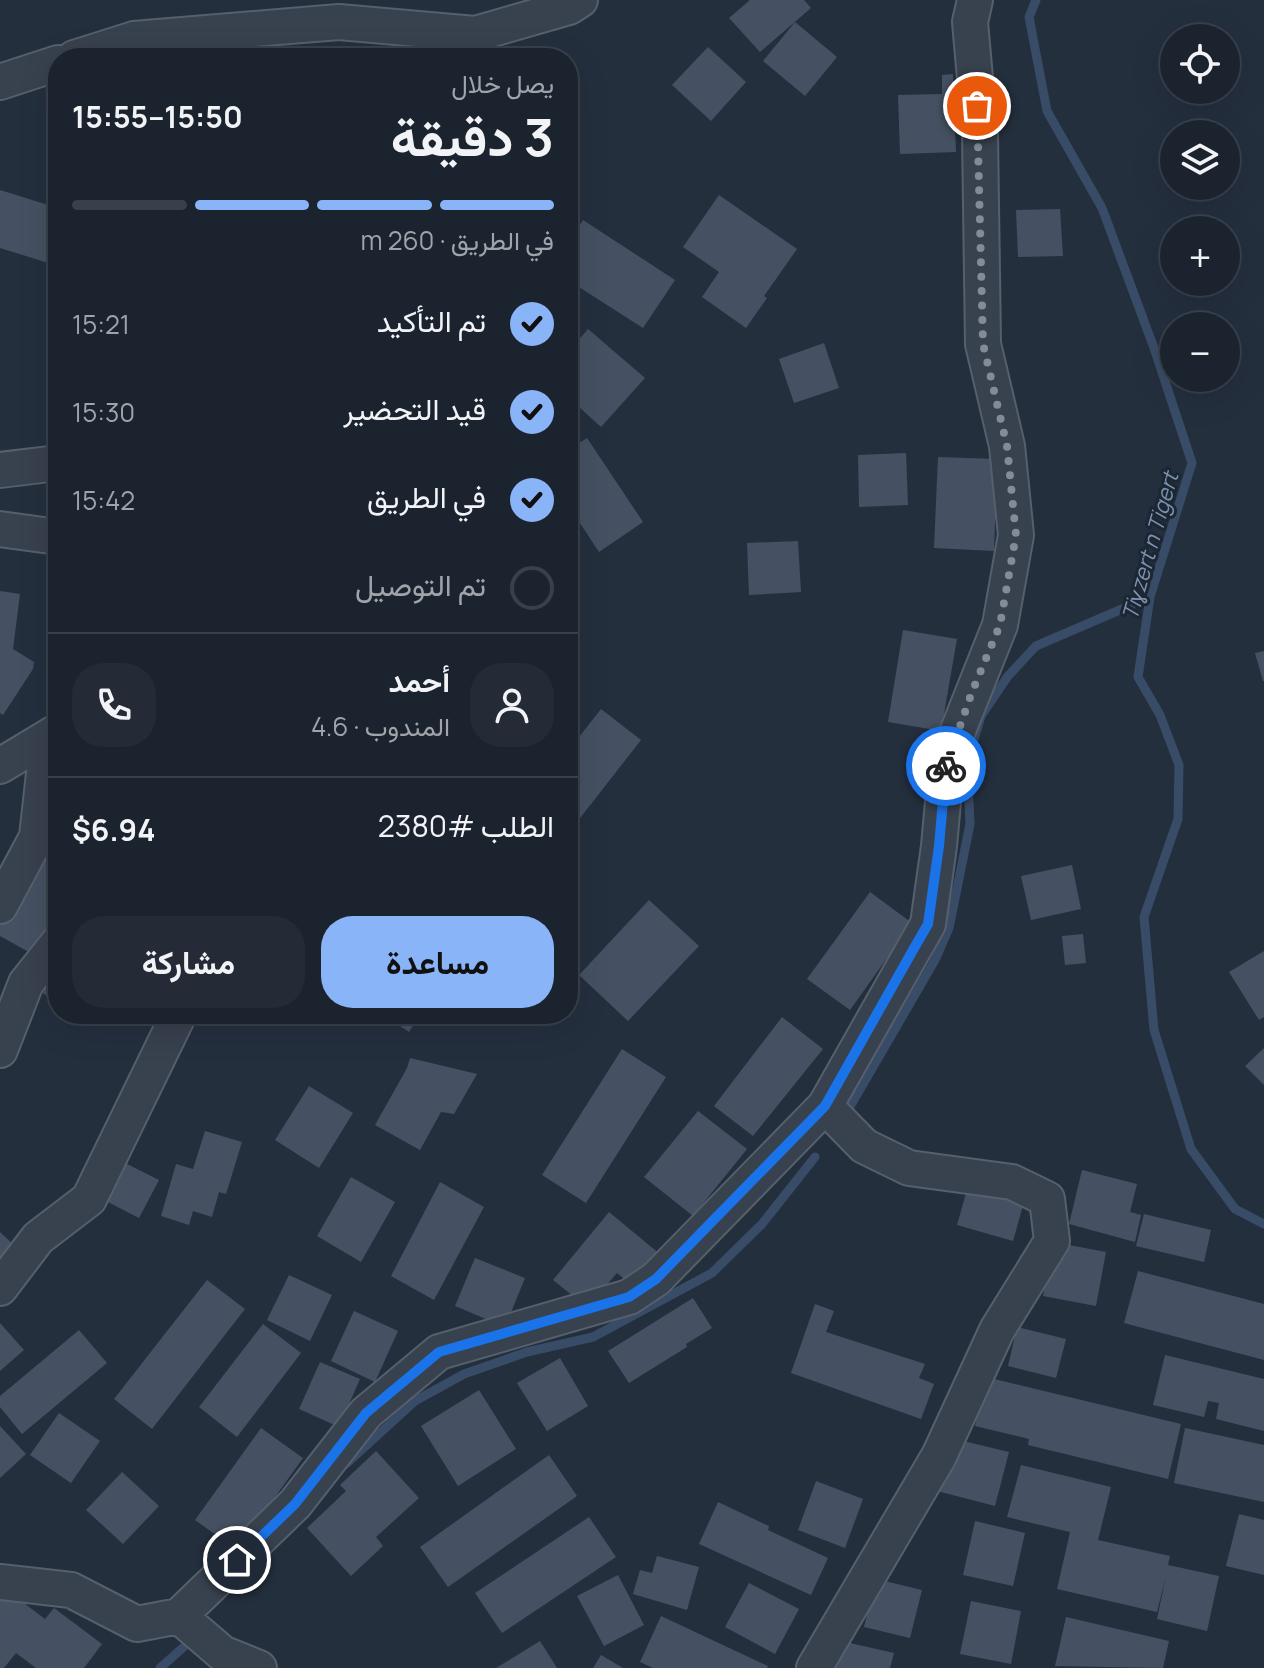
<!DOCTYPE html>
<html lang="ar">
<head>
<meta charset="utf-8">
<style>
  :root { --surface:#1b232e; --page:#242b36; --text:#f1f3f6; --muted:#a0a4aa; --line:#39404a; --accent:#8ab4f8 }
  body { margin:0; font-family:Manrope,Vazirmatn,sans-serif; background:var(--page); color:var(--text); direction:rtl; height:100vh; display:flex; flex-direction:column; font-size:30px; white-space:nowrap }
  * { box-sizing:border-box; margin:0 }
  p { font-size:26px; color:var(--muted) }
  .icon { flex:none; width:44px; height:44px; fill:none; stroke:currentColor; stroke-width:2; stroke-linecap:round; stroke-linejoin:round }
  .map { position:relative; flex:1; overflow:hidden; direction:ltr }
  .panel { position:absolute; left:48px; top:48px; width:530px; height:976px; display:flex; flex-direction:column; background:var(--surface); border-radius:32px; box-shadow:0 8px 32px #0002,0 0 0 2px var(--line); direction:rtl }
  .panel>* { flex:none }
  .tools { position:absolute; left:1160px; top:24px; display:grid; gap:16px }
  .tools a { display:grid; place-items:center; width:80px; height:80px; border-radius:50%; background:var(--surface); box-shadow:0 8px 32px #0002,0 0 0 2px var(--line); font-size:40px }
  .pin { position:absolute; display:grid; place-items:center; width:68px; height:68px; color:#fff; margin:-34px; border:4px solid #fff; border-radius:50%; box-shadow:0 2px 8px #0007 }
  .courier { position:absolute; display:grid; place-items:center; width:80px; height:80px; margin:-40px; border:6px solid #1a73e8; border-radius:50%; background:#fff; color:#222; box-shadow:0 2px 10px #0007 }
  .overview em { font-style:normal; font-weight:700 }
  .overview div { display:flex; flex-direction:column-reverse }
  .overview { display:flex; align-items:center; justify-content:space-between; height:136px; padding:0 24px }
  h1 { font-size:52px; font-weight:700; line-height:60px }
  .bar { display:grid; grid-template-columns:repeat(4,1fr); gap:12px 8px; align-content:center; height:96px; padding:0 24px }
  .bar i { height:10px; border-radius:6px; background:var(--line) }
  .bar .on { background:var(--accent) }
  .bar p { grid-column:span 4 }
  .line { display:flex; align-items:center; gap:20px; padding:0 24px; border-top:2px solid var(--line) }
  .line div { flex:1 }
  .round { display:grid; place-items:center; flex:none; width:84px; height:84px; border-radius:32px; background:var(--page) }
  ol { padding:0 24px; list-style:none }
  li { display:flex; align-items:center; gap:24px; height:88px }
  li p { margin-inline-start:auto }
  li .icon { padding:8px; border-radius:50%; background:var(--accent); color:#111; stroke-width:4 }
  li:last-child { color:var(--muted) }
  li i { width:44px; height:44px; border:4px solid var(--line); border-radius:50% }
  .primary-button { display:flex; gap:16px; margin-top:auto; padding:16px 24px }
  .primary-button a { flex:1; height:92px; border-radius:32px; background:var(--accent); color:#111; font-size:32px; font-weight:700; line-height:92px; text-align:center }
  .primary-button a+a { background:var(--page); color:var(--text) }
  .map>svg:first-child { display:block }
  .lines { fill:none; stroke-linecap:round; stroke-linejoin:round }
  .stream { stroke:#394c67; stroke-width:9 }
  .building { fill:#455162 }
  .minor-casing { stroke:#565f6c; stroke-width:38 }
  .minor { stroke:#38414e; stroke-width:34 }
  .done { stroke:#828b98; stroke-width:8; stroke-dasharray:0 14.4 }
  .route { stroke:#1a73e8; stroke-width:10 }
  .labels { text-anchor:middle; stroke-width:6; stroke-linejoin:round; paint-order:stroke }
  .water-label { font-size:22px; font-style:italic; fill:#7c92b1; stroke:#1d2633 }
</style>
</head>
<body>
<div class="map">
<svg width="1264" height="1668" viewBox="0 0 1264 1668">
  <rect width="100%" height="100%" fill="#242f3e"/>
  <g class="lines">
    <!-- stream -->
    <path class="stream" d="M1036 0 1029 17 1047 111 1102 208 1154 348 1192 463 1150 597 1138 677 1160 715 1179 765 1178 819 1144 917 1154 1030 1191 1149 1235 1209 1264 1224
      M848 1110 935 960 949 928 970 824 967 763 981 716 1008 676 1036 646 1150 597
      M346 1464 415 1401 464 1374 527 1352 593 1337 712 1273 762 1224 815 1157
      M160 1668 187 1644"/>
  </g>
  <!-- building -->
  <path class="building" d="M750 0H804L811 8 760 52 729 18Z
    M795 22 837 57 805 96 763 61Z
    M708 47 746 82 711 121 672 85Z
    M953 74 956 152 900 154 898 95 942 94V75Z
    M0 190 58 208V266L0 248Z
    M719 195 797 249 764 296 767 298 746 328 702 297 719 272 683 247Z
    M1060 209 1063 256 1018 257 1016 210Z
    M583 220 675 280 643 328 568 280V244Z
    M588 329 645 378 601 427 568 397V352Z
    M824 343 839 388 794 403 779 359Z
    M587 438 643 522 599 552 568 505V450Z
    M906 453 908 505 859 507 858 455Z
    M938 457 997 459 994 551 934 548Z
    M798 541 801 592 749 595 747 543Z
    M0 591 20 594 13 649 34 662 33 669 3 715 0 713Z
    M903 630 957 639 941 731 888 722Z
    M1264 651V681H1263L1255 653Z
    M601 709 641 740 577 822 568 815V751Z
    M48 835 58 840V915L36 956 0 936V924Z
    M1072 865 1081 909 1031 920 1021 876Z
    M870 892 912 923 850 1010 807 979Z
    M649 900 699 946 628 1021 579 975Z
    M1083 934 1086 963 1065 965 1062 936Z
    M1264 951V1017L1259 1020 1229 972Z
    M58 954V1003L35 988Z
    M382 1014H421L409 1032Z
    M782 1017 823 1049 753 1136 714 1106Z
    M1264 1048V1085L1245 1066Z
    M622 1049 666 1077 586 1203 542 1175Z
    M410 1058 477 1074 454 1114 441 1112 420 1150 375 1125 407 1068Z
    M309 1086 353 1113 319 1168 275 1140Z
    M698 1111 747 1149 693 1216 644 1177Z
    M205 1131 242 1142 226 1194 219 1192 212 1217 193 1211 189 1225 161 1216 176 1164 193 1169Z
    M123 1162 159 1180 139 1218 104 1200Z
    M1082 1170 1137 1184 1130 1212 1141 1215 1135 1242 1069 1224Z
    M351 1177 395 1202 361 1262 317 1236Z
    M440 1182 484 1207 434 1300 391 1276Z
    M968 1186 1024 1202 1013 1241 957 1225Z
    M609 1212 661 1255 634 1287 617 1273 598 1295 583 1304 553 1280Z
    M1144 1214 1211 1230 1204 1262 1136 1246Z
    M0 1232 18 1249 0 1268Z
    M1053 1242 1106 1252 1096 1306 1043 1296Z
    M475 1258 525 1278 505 1327 455 1306Z
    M1138 1271 1264 1304V1360L1124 1323Z
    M289 1275 332 1295 310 1341 267 1320Z
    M207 1280 245 1309 152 1429 114 1399Z
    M693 1298 712 1328 686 1344 687 1347 629 1383 608 1351Z
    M815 1304 834 1311 826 1332 925 1364 919 1378 934 1384 921 1419 791 1373Z
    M354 1311 398 1331 375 1382 331 1361Z
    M0 1323 24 1350 0 1371Z
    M263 1324 301 1353 237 1437 199 1407Z
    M1017 1327 1066 1339 1056 1378 1008 1366Z
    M79 1330 107 1363 22 1434 0 1407V1396Z
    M1165 1355 1264 1379V1431L1216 1419 1219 1403 1208 1401 1204 1417 1153 1405Z
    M560 1358 588 1406 547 1431 517 1383Z
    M320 1362 360 1379 339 1427 299 1409Z
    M986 1377 1181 1424 1168 1479 1028 1445 1029 1439 975 1426Z
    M479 1390 516 1449 458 1486 421 1426Z
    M59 1413 100 1441 71 1483 30 1455Z
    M0 1426 26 1454 0 1478Z
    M261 1428 303 1458 237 1550 195 1520Z
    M1185 1428 1264 1445V1502L1174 1483Z
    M951 1438 1009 1452 995 1506 937 1491Z
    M376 1451 419 1498 376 1537 383 1546 351 1576 307 1528 346 1491 340 1485Z
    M549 1455 577 1496 448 1587 420 1547Z
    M1021 1465 1111 1487 1098 1540 1170 1556 1168 1565 1219 1576 1207 1631 1157 1619 1166 1576 1157 1612 1057 1589 1070 1532 1007 1517Z
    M122 1472 159 1506 123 1544 86 1510Z
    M816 1481 863 1499 845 1548 798 1530Z
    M718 1502 769 1526 768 1530 828 1558 811 1595 699 1544Z
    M1239 1514 1264 1520V1575L1226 1566Z
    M589 1517 616 1557 502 1633 475 1593Z
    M975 1521 1025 1533 1013 1586 963 1575Z
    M657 1556 699 1567 687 1610 633 1594 640 1570 652 1573Z
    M618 1575 644 1625 604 1646 577 1596Z
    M876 1579 922 1590 910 1638 864 1627Z
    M749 1583 799 1609 775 1654 725 1627Z
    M0 1585 45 1619 54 1608 102 1644 84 1668H36L16 1653 4 1668H0Z
    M971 1601 1021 1611 1011 1664 960 1654Z
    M661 1616 768 1666 767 1668H653L640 1662Z
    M1066 1617 1169 1641 1163 1668 1055 1666Z
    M540 1641 557 1668H496Z
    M841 1641 894 1653 890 1668H835Z
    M601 1655 623 1668H593Z"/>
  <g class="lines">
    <defs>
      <path id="minor" d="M74 58 134 39 339 22 475 34 569 7 580 0
        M0 82 58 63
        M0 470 58 463
        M0 529 58 537
        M0 766 58 731
        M0 906 37 837 48 737
        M0 1050 26 983 58 943
        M0 1288 38 1238 89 1199 179 1014
        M0 1582 71 1590 137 1624 179 1616 295 1504 366 1413 439 1352 629 1297 656 1279 825 1106 928 924 939 846 947 758 1000 625 1016 535 1007 446 983 344 980 134 970 22 975 0
        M179 1616 222 1653 259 1668
        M814 1668 939 1456 997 1330 1052 1241 1047 1199 1012 1182 909 1168 864 1146 825 1106"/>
    </defs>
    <!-- minor casing -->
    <use href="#minor" class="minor-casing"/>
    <!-- minor -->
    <use href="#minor" class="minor"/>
  </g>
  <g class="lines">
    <!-- done -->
    <path class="done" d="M946 766 972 692 1000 625 1016 535 1007 446 983 344 977 106"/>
    <!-- route -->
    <path class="route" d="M237 1560 295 1504 366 1413 439 1352 629 1297 656 1279 825 1106 913 950 928 924 939 846 946 766"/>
  </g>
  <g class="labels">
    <!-- water labels -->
    <g class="water-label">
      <text transform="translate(1150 546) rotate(-74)" y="8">Tiɣzert n Tigert</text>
    </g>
  </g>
</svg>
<div class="tools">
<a><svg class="icon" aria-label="locate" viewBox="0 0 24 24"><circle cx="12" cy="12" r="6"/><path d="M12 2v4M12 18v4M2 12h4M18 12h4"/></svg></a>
<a><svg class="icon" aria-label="layers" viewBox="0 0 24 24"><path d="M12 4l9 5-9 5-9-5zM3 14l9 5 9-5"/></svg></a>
<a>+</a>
<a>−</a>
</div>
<div class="pin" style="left:977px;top:106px;background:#ea580c"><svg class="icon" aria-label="bag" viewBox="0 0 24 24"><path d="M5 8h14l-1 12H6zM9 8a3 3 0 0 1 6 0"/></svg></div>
<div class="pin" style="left:237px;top:1560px;background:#1f2937"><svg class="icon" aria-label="home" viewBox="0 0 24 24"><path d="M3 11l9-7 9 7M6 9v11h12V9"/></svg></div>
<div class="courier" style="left:946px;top:766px"><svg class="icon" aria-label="bike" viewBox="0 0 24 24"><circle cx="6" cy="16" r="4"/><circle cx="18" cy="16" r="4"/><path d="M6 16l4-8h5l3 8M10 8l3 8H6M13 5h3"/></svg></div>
<section class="panel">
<div class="overview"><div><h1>3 دقيقة</h1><p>يصل خلال</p></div><em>15:50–15:55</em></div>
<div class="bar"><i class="on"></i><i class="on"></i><i class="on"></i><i></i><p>في الطريق · 260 m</p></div>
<ol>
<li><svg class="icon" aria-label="check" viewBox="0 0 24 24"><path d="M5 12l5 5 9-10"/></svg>تم التأكيد<p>15:21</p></li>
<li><svg class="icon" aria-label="check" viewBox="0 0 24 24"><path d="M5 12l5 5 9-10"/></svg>قيد التحضير<p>15:30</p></li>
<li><svg class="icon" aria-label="check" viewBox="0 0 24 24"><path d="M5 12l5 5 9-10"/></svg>في الطريق<p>15:42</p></li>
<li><i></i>تم التوصيل</li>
</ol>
<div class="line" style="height:144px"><a class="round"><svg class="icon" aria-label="person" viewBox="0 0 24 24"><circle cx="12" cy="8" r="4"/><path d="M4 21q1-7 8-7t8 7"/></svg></a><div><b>أحمد</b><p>المندوب · 4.6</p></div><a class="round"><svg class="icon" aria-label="phone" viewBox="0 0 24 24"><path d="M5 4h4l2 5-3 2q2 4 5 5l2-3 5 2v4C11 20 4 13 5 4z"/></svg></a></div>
<div class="line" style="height:104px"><div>الطلب #2380</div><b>$6.94</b></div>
<div class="primary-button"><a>مساعدة</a><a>مشاركة</a></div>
</section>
</div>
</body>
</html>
